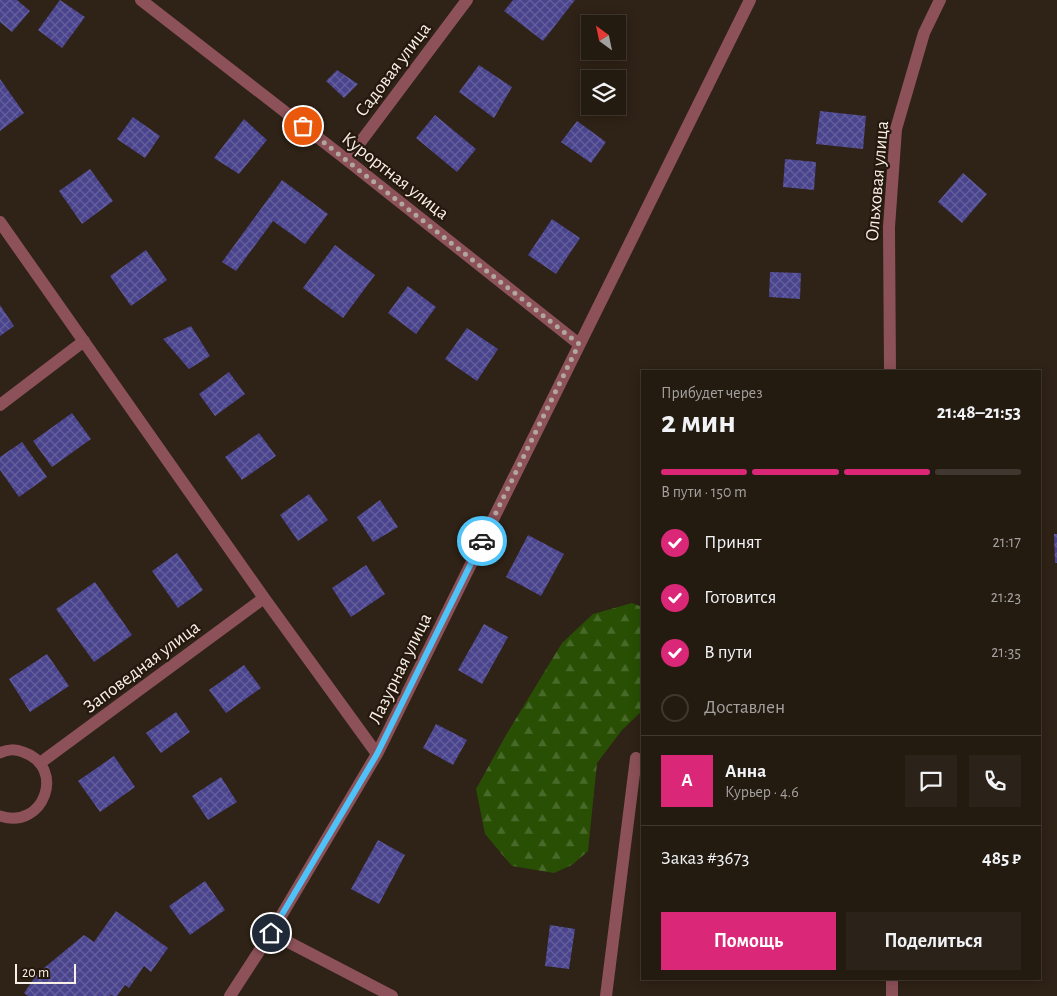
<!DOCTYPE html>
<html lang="ru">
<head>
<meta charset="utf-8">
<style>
  :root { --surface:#231a10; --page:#2b2319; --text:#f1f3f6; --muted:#a3a19f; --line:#403830; --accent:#db2777 }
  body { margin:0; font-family:"Alegreya Sans",sans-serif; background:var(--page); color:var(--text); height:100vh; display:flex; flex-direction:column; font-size:19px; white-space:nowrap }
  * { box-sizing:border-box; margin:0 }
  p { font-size:16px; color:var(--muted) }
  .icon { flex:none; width:28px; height:28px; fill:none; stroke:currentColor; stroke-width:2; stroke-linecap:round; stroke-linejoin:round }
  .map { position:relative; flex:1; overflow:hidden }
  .sheet { position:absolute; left:641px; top:370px; width:400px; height:610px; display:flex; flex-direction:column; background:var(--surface); border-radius:0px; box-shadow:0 2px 12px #0003,0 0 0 1px var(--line) }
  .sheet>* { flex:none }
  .needle { width:32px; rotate:327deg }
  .buttons { position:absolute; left:581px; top:15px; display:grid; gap:10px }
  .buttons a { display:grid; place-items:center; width:45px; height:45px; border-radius:0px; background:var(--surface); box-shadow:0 2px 12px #0003,0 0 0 1px var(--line); font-size:25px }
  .scale { position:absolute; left:15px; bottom:12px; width:61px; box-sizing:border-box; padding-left:5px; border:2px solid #f8efe7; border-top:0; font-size:14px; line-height:18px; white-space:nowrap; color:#f8efe7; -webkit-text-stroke:4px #25180d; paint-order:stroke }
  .pin { position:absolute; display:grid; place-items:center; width:42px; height:42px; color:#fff; margin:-21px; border:2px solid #fff; border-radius:50%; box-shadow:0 1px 5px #0007 }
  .courier { position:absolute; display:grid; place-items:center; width:50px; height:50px; margin:-25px; border:4px solid #4fc3f7; border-radius:50%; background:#fff; color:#222; box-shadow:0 1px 6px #0007 }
  .head em { font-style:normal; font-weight:700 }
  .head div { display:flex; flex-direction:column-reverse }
  .head { display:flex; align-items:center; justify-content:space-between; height:85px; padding:0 20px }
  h1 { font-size:32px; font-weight:700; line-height:38px }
  .bar { display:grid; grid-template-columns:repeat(4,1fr); gap:8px 5px; align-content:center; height:60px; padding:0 20px }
  .bar i { height:6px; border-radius:4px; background:var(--line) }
  .bar .current { background:var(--accent) }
  .bar p { grid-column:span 4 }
  .line { display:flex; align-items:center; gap:12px; padding:0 20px; border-top:1px solid var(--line) }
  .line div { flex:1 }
  .round { display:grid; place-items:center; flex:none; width:52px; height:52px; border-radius:0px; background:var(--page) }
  ol { padding:0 20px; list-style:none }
  li { display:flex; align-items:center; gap:15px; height:55px }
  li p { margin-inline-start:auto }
  li .icon { padding:5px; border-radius:50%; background:var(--accent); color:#fff; stroke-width:4 }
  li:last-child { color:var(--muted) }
  li i { width:28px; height:28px; border:2px solid var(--line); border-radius:50% }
  .cta { display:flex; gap:10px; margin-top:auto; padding:10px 20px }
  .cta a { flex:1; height:58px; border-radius:0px; background:var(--accent); color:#fff; font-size:20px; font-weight:700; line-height:58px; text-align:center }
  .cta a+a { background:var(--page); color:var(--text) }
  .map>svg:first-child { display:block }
  .forest { fill:url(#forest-firs) }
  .building { fill:url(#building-cross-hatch) }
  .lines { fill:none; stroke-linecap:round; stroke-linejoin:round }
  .lane { stroke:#8c5159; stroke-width:11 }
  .street { stroke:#8c5159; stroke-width:12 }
  .done { stroke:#b2a79e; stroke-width:5; stroke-dasharray:0 9 }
  .route { stroke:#4fc3f7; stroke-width:6 }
  .labels { text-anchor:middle; stroke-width:4.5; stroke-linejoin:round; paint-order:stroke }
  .street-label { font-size:19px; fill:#f8efe7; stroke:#25180d }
</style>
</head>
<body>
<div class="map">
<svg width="1057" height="996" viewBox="0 0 1057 996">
  <defs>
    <pattern id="forest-firs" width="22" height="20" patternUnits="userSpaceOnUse" patternTransform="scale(1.25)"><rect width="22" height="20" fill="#284f04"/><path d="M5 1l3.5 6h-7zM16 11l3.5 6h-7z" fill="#486929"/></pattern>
    <pattern id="building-cross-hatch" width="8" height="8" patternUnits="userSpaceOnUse" patternTransform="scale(1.25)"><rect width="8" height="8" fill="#4a448d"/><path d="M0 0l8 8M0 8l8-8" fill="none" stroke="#655f9d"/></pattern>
  </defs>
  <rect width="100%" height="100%" fill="#2f2216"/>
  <!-- forest -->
  <path class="forest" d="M632 603 642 607V711L622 730 597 763 588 851 572 865 554 873 512 866 485 834 476 789 506 735 562 643 593 614Z"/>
  <!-- building -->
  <path class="building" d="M0 0H17L30 11 12 32 0 22Z
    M60 0 85 17 62 48 38 30Z
    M513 0H575L543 41 504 11Z
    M479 65 512 87 494 118 459 92Z
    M337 70 358 84 344 98 326 81Z
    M0 79 24 113 0 131Z
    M820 111 866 116 863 149 816 144Z
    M435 115 476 149 457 172 416 138Z
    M133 117 160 136 145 158 117 139Z
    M244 119 267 140 239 174 214 158Z
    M577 121 606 142 591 163 561 142Z
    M785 159 816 162 814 190 783 187Z
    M90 169 113 201 82 224 59 191Z
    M963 173 987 194 962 223 938 202Z
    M282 180 328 214 305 244 273 221 236 271 222 262Z
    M552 219 580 238 556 274 528 255Z
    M335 245 375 275 343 318 303 288Z
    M146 250 167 280 131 306 110 276Z
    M770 272 801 273 800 299 769 297Z
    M408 286 436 307 416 334 388 313Z
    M0 305 14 326 0 336Z
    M191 326 210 356 189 369 163 339Z
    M467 328 498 349 477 381 445 359Z
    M229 372 245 394 215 416 199 394Z
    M72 413 91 439 52 467 33 441Z
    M259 433 276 456 242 480 225 457Z
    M22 442 47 477 19 497 0 470V457Z
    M309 494 328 520 298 541 280 515Z
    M380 500 398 527 373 542 357 517Z
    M1054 534H1057V563H1055Z
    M528 535 564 554 541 596 506 577Z
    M177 553 203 590 178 608 152 571Z
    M366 565 385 594 351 617 332 588Z
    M95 582 132 635 94 662 56 609Z
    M484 624 508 637 482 684 458 670Z
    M47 654 69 686 30 712 9 679Z
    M244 665 261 688 226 713 209 690Z
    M176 712 190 732 161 753 146 733Z
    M436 724 467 740 453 765 423 748Z
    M114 756 135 787 100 812 78 781Z
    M221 777 237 802 208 820 192 796Z
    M378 840 405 855 379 904 351 889Z
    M205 881 225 910 190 935 169 906Z
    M116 911 168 948 151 972 144 966 129 988 125 985 117 996H113L111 995 110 996H28L24 993 38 973 84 935 94 942Z
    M550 925 575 929 569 969 545 966Z"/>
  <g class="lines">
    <!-- lane -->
    <path class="lane" d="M0 753C7 749 16 749 23 752 67 767 44 831 0 816"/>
    <!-- street -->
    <path class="street" d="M141 0 347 160 579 344
      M347 160 467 0
      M0 222 264 598 377 754
      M890 371 889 227 896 129 924 33 940 0
      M0 405 84 341
      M40 763 264 598
      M271 933 392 996
      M892 979V996
      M230 996 271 933 377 754 750 0
      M606 996 636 758"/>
  </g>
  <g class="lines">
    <!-- done -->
    <path class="done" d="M303 126 579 344 482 541"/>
    <!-- route -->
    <path class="route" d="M271 933 377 754 482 541"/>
  </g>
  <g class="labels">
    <!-- street labels -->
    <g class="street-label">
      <text transform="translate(392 69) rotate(-53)" y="7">Садовая улица</text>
      <text transform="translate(396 175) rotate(38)" y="7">Курортная улица</text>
      <text transform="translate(876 181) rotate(-85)" y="7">Ольховая улица</text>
      <text transform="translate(141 666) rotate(-37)" y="7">Заповедная улица</text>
      <text transform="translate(399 668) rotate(-64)" y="7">Лазурная улица</text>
    </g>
  </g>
</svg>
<div class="buttons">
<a><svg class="needle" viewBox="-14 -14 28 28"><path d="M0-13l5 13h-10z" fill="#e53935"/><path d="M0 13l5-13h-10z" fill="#a3a19f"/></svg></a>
<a><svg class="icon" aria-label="layers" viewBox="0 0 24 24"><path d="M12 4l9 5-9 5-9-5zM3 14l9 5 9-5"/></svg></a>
</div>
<div class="scale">20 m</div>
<div class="pin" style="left:303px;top:126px;background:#ea580c"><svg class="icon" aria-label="bag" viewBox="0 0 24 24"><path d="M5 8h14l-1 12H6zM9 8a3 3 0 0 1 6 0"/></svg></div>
<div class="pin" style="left:271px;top:933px;background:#1f2937"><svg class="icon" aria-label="home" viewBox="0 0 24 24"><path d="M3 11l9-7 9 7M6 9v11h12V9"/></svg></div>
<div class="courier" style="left:482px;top:541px"><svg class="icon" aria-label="car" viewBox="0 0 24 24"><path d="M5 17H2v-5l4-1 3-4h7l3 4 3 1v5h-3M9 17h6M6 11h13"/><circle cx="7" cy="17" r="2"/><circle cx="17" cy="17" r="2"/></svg></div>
<section class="sheet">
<div class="head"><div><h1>2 мин</h1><p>Прибудет через</p></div><em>21:48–21:53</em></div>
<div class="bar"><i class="current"></i><i class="current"></i><i class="current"></i><i></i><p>В пути · 150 m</p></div>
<ol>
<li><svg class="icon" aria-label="check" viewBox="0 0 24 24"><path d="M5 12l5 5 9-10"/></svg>Принят<p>21:17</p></li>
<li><svg class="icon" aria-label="check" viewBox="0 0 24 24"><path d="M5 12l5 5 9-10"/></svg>Готовится<p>21:23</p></li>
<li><svg class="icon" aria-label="check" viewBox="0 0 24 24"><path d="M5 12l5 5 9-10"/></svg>В пути<p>21:35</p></li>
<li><i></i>Доставлен</li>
</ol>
<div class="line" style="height:90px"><b class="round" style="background:var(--accent);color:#fff">А</b><div><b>Анна</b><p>Курьер · 4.6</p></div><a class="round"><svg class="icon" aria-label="chat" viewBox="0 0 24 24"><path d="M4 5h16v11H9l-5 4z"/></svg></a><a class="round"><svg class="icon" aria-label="phone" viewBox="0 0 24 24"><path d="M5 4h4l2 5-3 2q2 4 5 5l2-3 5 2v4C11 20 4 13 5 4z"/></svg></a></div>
<div class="line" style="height:65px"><div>Заказ #3673</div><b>485 ₽</b></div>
<div class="cta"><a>Помощь</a><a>Поделиться</a></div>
</section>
</div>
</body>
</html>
